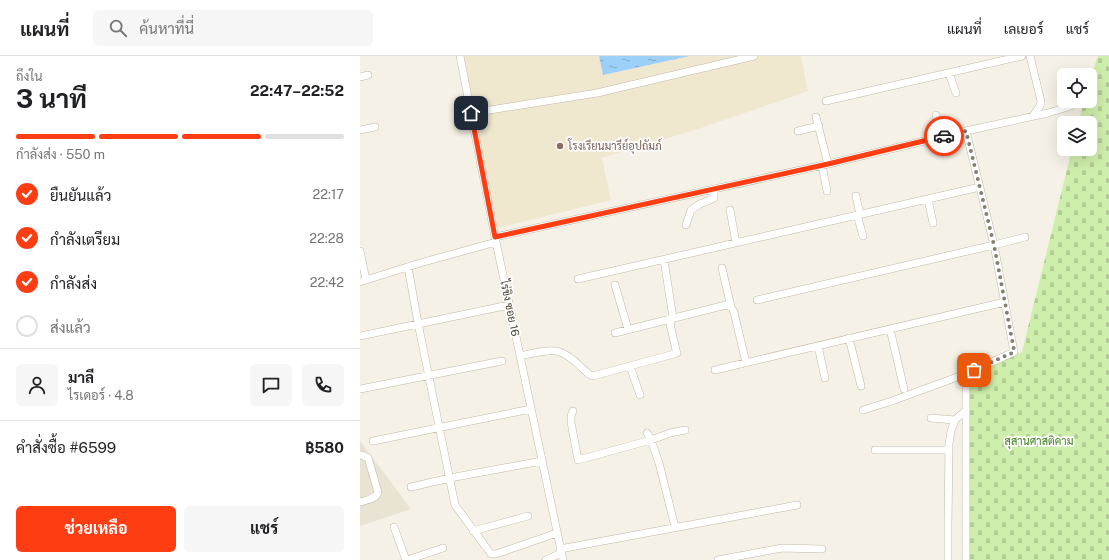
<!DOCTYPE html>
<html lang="th">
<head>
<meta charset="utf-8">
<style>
  :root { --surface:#fff; --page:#f6f6f6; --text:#202124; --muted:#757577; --line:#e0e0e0; --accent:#ff3d13 }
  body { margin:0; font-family:"Public Sans",Sarabun,sans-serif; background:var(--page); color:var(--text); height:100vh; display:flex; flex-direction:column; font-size:15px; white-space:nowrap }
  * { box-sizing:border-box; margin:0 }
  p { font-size:13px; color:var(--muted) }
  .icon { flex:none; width:22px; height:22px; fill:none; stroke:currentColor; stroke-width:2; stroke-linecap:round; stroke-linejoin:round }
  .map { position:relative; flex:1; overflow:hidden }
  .side { display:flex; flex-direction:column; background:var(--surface); width:360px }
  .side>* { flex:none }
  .tools { position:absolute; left:697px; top:12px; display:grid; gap:8px }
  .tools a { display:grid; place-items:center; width:40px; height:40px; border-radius:6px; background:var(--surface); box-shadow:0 4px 16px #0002; font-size:20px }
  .pin { position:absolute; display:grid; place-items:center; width:34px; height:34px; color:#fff; margin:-17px; border-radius:8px; box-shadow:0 2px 6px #0006 }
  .courier { position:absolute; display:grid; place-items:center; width:40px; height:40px; margin:-20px; border:3px solid #ff3d13; border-radius:50%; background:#fff; color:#222; box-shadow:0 1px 5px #0007 }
  .overview em { font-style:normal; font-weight:700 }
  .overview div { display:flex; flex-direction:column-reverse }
  .overview { display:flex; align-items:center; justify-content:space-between; height:68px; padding:0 16px }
  h1 { font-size:26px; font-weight:700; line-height:30px }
  .bar { display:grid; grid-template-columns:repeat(4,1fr); gap:6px 4px; align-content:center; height:48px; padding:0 16px }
  .bar i { height:5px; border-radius:3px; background:var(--line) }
  .bar .active { background:var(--accent) }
  .bar p { grid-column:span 4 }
  .line { display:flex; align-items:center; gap:10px; padding:0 16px; border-top:1px solid var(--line) }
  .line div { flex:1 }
  .round { display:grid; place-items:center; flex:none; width:42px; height:42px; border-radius:6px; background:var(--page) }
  ol { padding:0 16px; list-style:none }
  li { display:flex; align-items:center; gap:12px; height:44px }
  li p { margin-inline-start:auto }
  li .icon { padding:4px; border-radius:50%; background:var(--accent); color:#fff; stroke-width:4 }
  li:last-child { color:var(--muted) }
  li i { width:22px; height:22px; border:2px solid var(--line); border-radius:50% }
  .primary-button { display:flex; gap:8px; margin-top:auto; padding:8px 16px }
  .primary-button a { flex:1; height:46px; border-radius:6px; background:var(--accent); color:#fff; font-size:16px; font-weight:700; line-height:46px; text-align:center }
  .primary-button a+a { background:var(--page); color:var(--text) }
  header { display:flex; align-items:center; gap:24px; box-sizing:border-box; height:56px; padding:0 20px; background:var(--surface); border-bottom:1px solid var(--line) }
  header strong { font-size:19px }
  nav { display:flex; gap:22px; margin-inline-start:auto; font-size:14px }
  .search { width:280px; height:36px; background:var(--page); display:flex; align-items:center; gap:10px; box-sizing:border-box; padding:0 14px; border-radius:6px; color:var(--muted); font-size:15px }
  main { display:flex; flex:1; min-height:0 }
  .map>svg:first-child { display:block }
  .residential { fill:#e9e3d4 }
  .education { fill:#f0e7cf }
  .cemetery { fill:url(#cemetery-stones) }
  .water { fill:url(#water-ripples) }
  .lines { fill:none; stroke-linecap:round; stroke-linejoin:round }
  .minor-casing { stroke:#c1b9a8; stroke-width:8 }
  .minor { stroke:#fff; stroke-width:7 }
  .done { stroke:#857f72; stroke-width:4; stroke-dasharray:0 7.2 }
  .route { stroke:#ff3d13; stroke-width:5 }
  .education-dot { fill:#8d6e63; stroke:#fff; stroke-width:1.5 }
  .labels { text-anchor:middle; stroke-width:3.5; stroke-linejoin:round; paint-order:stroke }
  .education-label { font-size:11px; fill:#785e54; stroke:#fff; text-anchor:start }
  .street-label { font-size:11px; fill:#494134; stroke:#fff }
  .park-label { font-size:11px; fill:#438121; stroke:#fff }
</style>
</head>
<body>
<header>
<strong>แผนที่</strong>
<div class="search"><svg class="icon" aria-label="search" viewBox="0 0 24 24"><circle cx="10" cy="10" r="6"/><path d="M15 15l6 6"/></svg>ค้นหาที่นี่</div>
<nav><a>แผนที่</a><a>เลเยอร์</a><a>แชร์</a></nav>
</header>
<main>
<section class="side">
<div class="overview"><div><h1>3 นาที</h1><p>ถึงใน</p></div><em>22:47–22:52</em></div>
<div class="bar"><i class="active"></i><i class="active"></i><i class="active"></i><i></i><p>กำลังส่ง · 550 m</p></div>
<ol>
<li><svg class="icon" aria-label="check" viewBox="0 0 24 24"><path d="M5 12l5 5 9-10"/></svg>ยืนยันแล้ว<p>22:17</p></li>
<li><svg class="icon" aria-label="check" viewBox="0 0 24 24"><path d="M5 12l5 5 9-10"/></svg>กำลังเตรียม<p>22:28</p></li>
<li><svg class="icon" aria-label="check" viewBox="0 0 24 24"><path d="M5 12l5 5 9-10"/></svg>กำลังส่ง<p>22:42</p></li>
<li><i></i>ส่งแล้ว</li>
</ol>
<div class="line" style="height:72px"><a class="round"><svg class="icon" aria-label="person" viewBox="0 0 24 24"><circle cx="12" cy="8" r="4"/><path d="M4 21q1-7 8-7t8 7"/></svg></a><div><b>มาลี</b><p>ไรเดอร์ · 4.8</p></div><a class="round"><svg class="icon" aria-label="chat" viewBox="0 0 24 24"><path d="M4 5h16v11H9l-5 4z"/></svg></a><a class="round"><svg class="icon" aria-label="phone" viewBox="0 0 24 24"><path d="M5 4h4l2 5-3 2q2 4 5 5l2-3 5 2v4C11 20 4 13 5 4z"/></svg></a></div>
<div class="line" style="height:52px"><div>คำสั่งซื้อ #6599</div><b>฿580</b></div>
<div class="primary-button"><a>ช่วยเหลือ</a><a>แชร์</a></div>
</section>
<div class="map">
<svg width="749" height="504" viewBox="0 0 749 504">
  <defs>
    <pattern id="cemetery-stones" width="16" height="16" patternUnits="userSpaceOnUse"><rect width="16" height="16" fill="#ceeeab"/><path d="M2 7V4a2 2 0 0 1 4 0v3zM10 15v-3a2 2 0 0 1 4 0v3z" fill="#b2cd94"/></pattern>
    <pattern id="water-ripples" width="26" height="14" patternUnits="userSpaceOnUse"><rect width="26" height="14" fill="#9cd0f8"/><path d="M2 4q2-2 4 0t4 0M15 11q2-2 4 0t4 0" fill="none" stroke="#81aaca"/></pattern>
  </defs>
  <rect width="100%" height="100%" fill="#f5f1e6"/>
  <!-- residential -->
  <path class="residential" d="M0 385 51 453 0 470Z"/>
  <!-- education -->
  <path class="education" d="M102 0H239L243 19 330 0H441L448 35 338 73 242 102 251 144 138 172 111 57Z"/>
  <!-- cemetery -->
  <path class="cemetery" d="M738 0H749V504H608V325L612 317 662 296 712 93H730V67H718L724 45H730V23Z"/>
  <!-- water -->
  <path class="water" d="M239 0H330L243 19Z"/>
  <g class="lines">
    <defs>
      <path id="minor" d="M100 0 135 181 203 504
        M670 0 681 45 680 50 673 60
        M589 17 596 37
        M0 21 8 19
        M466 45 662 0
        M111 57 237 37 394 0
        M576 59 582 81
        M456 61 468 108
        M0 74 15 71
        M438 75 459 70
        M606 75 634 189 654 296 608 317 606 329V504
        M462 109 467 135
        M496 140 500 159
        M568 143 573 167
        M370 154 376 187
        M497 159 503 180
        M326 169 331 154 340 148 354 142V133
        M135 181 468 108 606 75 688 57 711 50
        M0 195 6 224
        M48 211 58 267 95 449 131 498H136L197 477
        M362 212 371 251
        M218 223 620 131
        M0 226 60 207 136 186
        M255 229 268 273
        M397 244 634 189 665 181
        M530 273 544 333
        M255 277 366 249 371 251 374 256 386 307
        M0 280 149 249
        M489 282 501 330
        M458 290 465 322
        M160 300C170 298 191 292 200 296 208 299 215 305 221 311 225 314 228 319 233 320L314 298 317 297 316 294 310 268 313 262 304 204
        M270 310 280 339
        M355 314 645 246
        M0 333 142 305
        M503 354 532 345 608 317
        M213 355 211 360V366L218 404 291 384 310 377 325 374
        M571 362 595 364
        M287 377 291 384 299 407 315 471
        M13 385 171 353
        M515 394H589
        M0 399 4 400 8 402 18 436C16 443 7 444 0 446
        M51 431 90 422 182 405
        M34 471 46 504
        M113 475 168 460
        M200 493 437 449
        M47 504 83 492
        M186 504 201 497
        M358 504 422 492 462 493
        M588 504V469L589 388 591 375 595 364 606 354"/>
    </defs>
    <!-- minor casing -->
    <use href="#minor" class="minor-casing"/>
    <!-- minor -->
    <use href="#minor" class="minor"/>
  </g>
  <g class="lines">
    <!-- done -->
    <path class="done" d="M584 80 606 75 634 189 654 294V296L652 297 614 314"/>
    <!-- route -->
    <path class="route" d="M111 57 135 181 468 108 584 80"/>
  </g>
  <!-- markers -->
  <circle class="education-dot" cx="200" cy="90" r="4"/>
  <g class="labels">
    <!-- education labels -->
    <g class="education-label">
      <text x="208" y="94">โรงเรียนมารีย์อุปถัมภ์</text>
    </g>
    <!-- street labels -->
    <g class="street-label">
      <text transform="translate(150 252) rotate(78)" y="4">ไร่ขิง ซอย 16</text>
    </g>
    <!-- park labels -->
    <g class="park-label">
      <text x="679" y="389">สุสานศาสติคาม</text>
    </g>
  </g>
</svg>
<div class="tools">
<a><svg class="icon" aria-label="locate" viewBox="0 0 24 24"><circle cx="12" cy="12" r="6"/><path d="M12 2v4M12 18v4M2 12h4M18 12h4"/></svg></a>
<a><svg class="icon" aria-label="layers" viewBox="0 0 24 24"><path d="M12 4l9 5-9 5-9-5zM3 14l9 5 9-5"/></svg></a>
</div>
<div class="pin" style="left:614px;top:314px;background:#ea580c"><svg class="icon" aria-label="bag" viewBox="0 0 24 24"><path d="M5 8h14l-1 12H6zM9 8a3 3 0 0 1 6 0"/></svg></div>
<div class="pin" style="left:111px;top:57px;background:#1f2937"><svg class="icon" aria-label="home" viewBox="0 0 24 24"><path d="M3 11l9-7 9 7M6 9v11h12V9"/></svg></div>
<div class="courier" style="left:584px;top:80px"><svg class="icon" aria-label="car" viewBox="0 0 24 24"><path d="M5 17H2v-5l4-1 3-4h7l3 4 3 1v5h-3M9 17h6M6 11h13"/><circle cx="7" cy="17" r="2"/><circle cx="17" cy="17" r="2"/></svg></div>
</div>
</main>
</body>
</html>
